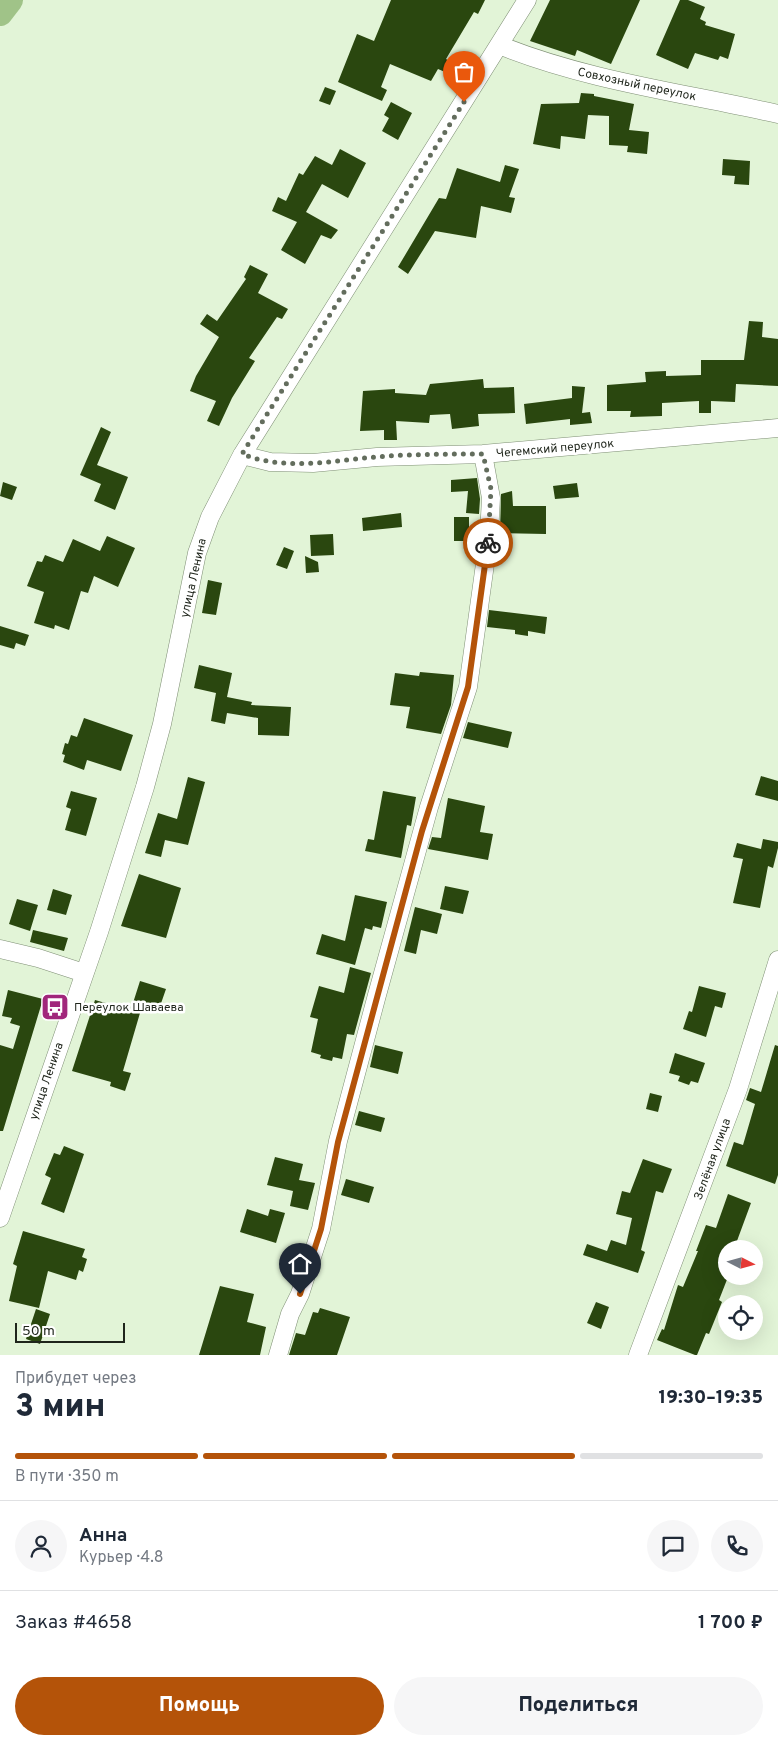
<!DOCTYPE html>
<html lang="ru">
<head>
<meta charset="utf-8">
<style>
  :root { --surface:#fff; --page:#f6f6f7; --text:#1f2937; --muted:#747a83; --line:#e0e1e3; --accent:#b45309 }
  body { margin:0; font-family:Overpass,sans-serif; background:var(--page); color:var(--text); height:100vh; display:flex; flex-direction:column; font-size:19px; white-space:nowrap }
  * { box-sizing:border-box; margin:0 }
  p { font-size:16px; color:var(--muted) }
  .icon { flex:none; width:28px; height:28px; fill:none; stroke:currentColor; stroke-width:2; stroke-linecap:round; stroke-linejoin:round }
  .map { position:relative; height:1355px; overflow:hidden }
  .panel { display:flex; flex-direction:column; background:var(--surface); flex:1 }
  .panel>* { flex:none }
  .needle { width:32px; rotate:96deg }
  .tools { position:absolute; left:718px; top:1240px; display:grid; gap:10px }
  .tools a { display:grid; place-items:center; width:45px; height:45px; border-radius:50%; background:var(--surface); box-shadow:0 5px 20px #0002; font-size:25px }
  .scale { position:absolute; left:15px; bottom:12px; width:110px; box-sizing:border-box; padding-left:5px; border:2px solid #1f251b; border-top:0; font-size:14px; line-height:18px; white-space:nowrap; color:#1f251b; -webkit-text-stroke:4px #fff; paint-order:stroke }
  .pin { position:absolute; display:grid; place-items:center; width:42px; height:42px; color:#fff; margin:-51px -21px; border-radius:50% 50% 50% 0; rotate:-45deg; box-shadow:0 0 5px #0007 }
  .pin .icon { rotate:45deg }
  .courier { position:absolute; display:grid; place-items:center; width:50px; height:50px; margin:-25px; border:4px solid #b45309; border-radius:50%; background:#fff; color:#222; box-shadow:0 1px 6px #0007 }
  .headline em { font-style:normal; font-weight:800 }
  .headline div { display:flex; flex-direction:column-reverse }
  .headline { display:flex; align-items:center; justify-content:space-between; height:85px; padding:0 15px }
  h1 { font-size:32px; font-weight:800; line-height:38px }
  .bar { display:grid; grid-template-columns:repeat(4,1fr); gap:8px 5px; align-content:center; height:60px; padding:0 15px }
  .bar i { height:6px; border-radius:4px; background:var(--line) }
  .bar .on { background:var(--accent) }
  .bar p { grid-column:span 4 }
  .line { display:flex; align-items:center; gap:12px; padding:0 15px; border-top:1px solid var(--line) }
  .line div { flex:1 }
  .round { display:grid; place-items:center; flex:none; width:52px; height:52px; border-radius:26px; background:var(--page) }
  .cta { display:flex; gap:10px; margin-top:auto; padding:10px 15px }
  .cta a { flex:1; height:58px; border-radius:30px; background:var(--accent); color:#fff; font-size:20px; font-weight:800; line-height:58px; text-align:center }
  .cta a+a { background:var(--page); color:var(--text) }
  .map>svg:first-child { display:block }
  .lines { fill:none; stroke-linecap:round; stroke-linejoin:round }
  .river { stroke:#a0c388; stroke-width:26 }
  .building { fill:#2a470f }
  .minor-casing { stroke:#7f8f75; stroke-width:19 }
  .minor { stroke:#fff; stroke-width:18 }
  .done { stroke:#636d5d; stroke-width:5; stroke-dasharray:0 9 }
  .route { stroke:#b45309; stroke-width:6 }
  .labels { text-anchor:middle; stroke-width:5; stroke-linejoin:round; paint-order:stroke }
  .street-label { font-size:12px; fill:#1f251b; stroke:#fff }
  .poi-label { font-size:12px; fill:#1f251b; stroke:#fff; text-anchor:start }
</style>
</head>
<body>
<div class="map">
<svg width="778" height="1355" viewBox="0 0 778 1355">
  <rect width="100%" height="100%" fill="#e2f4d7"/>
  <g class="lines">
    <!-- river -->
    <path class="river" d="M0 13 10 0"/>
  </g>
  <!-- building -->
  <path class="building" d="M391 0H485L478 14 474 12 446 59 451 62 445 72 438 69 431 81 390 64 381 87 387 90 382 101 338 82 357 34 374 41Z
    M550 0H640L611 64 577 50 575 56 530 41Z
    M680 0H688L705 7 700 19 706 22 705 25 735 34 728 59 720 56 718 60 695 53 688 69 656 55Z
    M325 87 336 91 330 105 319 101Z
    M581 93 594 94V96L634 104 629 130 649 132 647 154 627 152 628 146 609 145V116L588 115 585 139 561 136 560 149 533 144 541 104 579 103Z
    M391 102 412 113 398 140 382 131 389 118 384 115Z
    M340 149 366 163 348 198 322 184 306 212 338 230 331 239 321 235 305 264 281 250 297 222 272 211 278 197 286 201 299 173 303 175 315 156 332 165Z
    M723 159 750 161 749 185 734 184 735 176 722 175Z
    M505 165 519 169 509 197 515 198 511 213 481 206 476 238 435 231 408 274 398 267 439 198 446 199 457 168 500 182Z
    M250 265 268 274 258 293 288 309 282 319 277 317 249 358 255 361 232 398 219 426 207 421 216 401 190 391 196 376 219 337 200 324 207 314 217 321 246 279 244 277Z
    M749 321 763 322 762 337 778 339V386L736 384 735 402 711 401V413H699V401L662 403V416L630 417 631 411H607V385L646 382 645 372 666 371V376L701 375V360H744Z
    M483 379 484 388 514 387 515 413 478 414 479 426 452 429 450 414 430 415 429 423 396 421 397 440H384V430L360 431 363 391 395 389V393L426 395 430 384Z
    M572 386 585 387 582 413 590 412 592 423 570 425V419L526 424 524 404 572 398Z
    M101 427 111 432 97 465 128 477 115 510 94 501 101 484 80 475Z
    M477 478 480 499 479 514 466 513 468 491 451 492V480Z
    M3 482 17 487 12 500 0 496Z
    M577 483 579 497 555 499 553 486Z
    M512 491 513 506H546V534L500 533 501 494Z
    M401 513 402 527 363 531 362 518Z
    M454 517H469V541H454Z
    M333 534 334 555 311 556 310 535Z
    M107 536 135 548 118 587 94 576 88 593 81 591 69 630 55 625 54 629 34 623 44 592 27 586 37 561 42 562 45 555 63 562 73 539 100 551Z
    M284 547 294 551 287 569 276 565Z
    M305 556 318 562 319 572 306 573Z
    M208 580 222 583 216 615 202 613Z
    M489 610 547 617 545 634 528 631V636L515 634V630L487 627Z
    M0 626 29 635 25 646 16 643 14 649 0 645Z
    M199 665 232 673 227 697 252 702 251 705 291 707 289 736 258 735V718L227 713 225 724 211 721 216 693 194 688Z
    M420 672 454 675 451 705 441 734 406 728 410 707 390 705 395 673 419 676Z
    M84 718 133 735 121 771 87 760 84 770 63 762 65 755 62 754 65 743 68 744 71 735 77 737Z
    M468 722 512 732 508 748 463 738Z
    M761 776 778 781V801L755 795Z
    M188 777 205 782 188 845 165 840 161 857 145 853 158 813 177 819Z
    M71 791 97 798 86 836 65 830 71 809 66 807Z
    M383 791 416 797 411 826 407 825 401 858 365 851 368 839 374 840Z
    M448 798 485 806 480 832 493 834 488 860 428 849 432 837 441 838Z
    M763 839 778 842V848L773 868 768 866 760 908 733 903 743 859 733 857 737 843 761 849Z
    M139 874 181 888 166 938 121 926Z
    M445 886 469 891 463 914 440 909Z
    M53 889 72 895 66 915 47 910Z
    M355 895 387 902 381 928 373 926 372 930 365 928 355 965 316 954 322 934 345 941Z
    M17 899 38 905 30 931 9 924Z
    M415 907 442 914 437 934 421 930 416 954 404 951Z
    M33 930 68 938 64 951 30 942Z
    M350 967 371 973 354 1035 347 1034 342 1059 333 1057 332 1061 320 1058 321 1055 311 1052 318 1019 310 1017 319 986 344 993Z
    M140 981 166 989 158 1012 133 1003Z
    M699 986 726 993 722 1008 715 1006 706 1037 683 1029 689 1011 692 1012Z
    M8 990 43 999 3 1131H0V1045L13 1049 20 1026 10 1023 12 1018 2 1016Z
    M95 1000 140 1013 123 1071 131 1073 125 1091 110 1086 111 1082 72 1071Z
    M375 1045 403 1052 398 1074 370 1067Z
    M775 1045 778 1046V1175L775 1184 726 1166 734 1142 743 1145 755 1104 746 1100 750 1088 761 1092Z
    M675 1053 705 1063 698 1083 691 1081 689 1085 678 1081 680 1076 669 1073Z
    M650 1093 662 1096 658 1112 646 1109Z
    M359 1111 385 1118 381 1132 355 1125Z
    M64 1146 84 1154 64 1213 41 1204 51 1178 45 1175 54 1153 60 1155Z
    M275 1157 303 1164 299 1180 315 1183 308 1210 290 1206 293 1191 267 1185Z
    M643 1159 672 1169 663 1193 656 1191 641 1250 645 1252 638 1273 583 1255 587 1244 607 1251 611 1240 626 1245 632 1218 616 1214 622 1191 630 1193Z
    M346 1179 374 1187 369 1203 341 1195Z
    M728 1194 751 1203 734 1249H726V1276L728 1277 719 1300 722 1302 709 1334 706 1333 697 1355H695L657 1340 662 1329 664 1330 678 1285 683 1287 698 1251H696L706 1225 716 1228Z
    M247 1209 268 1216 270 1209 285 1213 276 1243 240 1232Z
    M23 1231 85 1249 82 1257 87 1259 83 1272 79 1270 76 1280 48 1271 39 1308 9 1301 17 1266 13 1264Z
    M220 1286 254 1294 247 1322 266 1327 260 1355H199Z
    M596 1302 609 1307 601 1329 587 1323Z
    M320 1308 350 1317 337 1355H289L296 1333 305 1335 313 1312 318 1313Z
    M36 1309 50 1314 40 1344 26 1339Z"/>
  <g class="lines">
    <defs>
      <path id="minor" d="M499 45C588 81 685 93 778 114
        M242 455 270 462 313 463 377 457 483 454 778 428
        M0 949 38 958 84 973
        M0 1218 99 932 145 787 162 724 197 553 210 517 242 455 527 0
        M278 1355 290 1314 300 1294 321 1229 338 1141 377 995 429 807 468 687 489 535 491 498 483 454
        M638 1355 738 1089 778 960"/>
    </defs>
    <!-- minor casing -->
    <use href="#minor" class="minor-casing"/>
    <!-- minor -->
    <use href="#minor" class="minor"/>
  </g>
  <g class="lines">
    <!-- done -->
    <path class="done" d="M464 102 242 454C285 471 331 461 375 457 411 454 447 454 483 454L491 489 488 543"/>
    <!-- route -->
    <path class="route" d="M300 1294 321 1229 338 1142 422 831 468 687 488 543"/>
  </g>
  <!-- icons -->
  <defs>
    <symbol id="bus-square" viewBox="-11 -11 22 22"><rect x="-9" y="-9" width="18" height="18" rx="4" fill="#a1267b" stroke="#fff"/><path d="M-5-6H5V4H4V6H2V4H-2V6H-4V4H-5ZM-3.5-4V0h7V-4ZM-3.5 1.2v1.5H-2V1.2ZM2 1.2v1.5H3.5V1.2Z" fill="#fff"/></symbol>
  </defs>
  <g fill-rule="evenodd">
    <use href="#bus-square" x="39" y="991" width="32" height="32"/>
  </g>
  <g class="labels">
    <!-- street labels -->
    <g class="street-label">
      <text transform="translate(637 84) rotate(12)" y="4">Совхозный переулок</text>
      <text transform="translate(555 448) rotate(-5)" y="4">Чегемский переулок</text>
      <text transform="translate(193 578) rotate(-77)" y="4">улица Ленина</text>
      <text transform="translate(46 1081) rotate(-71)" y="4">улица Ленина</text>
      <text transform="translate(712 1159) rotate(-70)" y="4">Зелёная улица</text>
    </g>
    <!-- poi labels -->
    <g class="poi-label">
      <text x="74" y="1011">Переулок Шаваева</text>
    </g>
  </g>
</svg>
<div class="tools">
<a><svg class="needle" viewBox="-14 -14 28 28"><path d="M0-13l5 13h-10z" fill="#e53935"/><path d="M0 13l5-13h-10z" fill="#747a83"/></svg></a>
<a><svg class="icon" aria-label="locate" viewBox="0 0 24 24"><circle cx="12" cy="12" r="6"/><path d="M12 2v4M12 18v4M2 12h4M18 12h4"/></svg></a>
</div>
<div class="scale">50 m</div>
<div class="pin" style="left:464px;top:102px;background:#ea580c"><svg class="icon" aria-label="bag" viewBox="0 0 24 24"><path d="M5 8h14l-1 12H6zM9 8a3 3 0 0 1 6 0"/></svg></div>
<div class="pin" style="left:300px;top:1294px;background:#1f2937"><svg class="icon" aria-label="home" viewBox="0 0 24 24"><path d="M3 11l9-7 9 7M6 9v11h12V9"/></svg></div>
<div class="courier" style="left:488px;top:543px"><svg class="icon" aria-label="bike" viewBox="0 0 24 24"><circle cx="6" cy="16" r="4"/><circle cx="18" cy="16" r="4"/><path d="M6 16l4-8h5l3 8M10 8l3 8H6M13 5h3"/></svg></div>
</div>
<section class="panel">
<div class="headline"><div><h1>3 мин</h1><p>Прибудет через</p></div><em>19:30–19:35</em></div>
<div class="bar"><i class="on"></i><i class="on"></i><i class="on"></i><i></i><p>В пути · 350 m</p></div>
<div class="line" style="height:90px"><a class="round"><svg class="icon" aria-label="person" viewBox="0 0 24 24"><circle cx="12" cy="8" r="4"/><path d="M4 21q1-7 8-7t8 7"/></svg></a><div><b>Анна</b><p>Курьер · 4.8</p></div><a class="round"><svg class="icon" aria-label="chat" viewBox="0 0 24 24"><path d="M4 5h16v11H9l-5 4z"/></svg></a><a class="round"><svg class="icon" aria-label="phone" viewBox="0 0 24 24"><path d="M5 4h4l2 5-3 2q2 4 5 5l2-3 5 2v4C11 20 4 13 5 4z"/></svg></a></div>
<div class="line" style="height:65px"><div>Заказ #4658</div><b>1 700 ₽</b></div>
<div class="cta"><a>Помощь</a><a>Поделиться</a></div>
</section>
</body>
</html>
